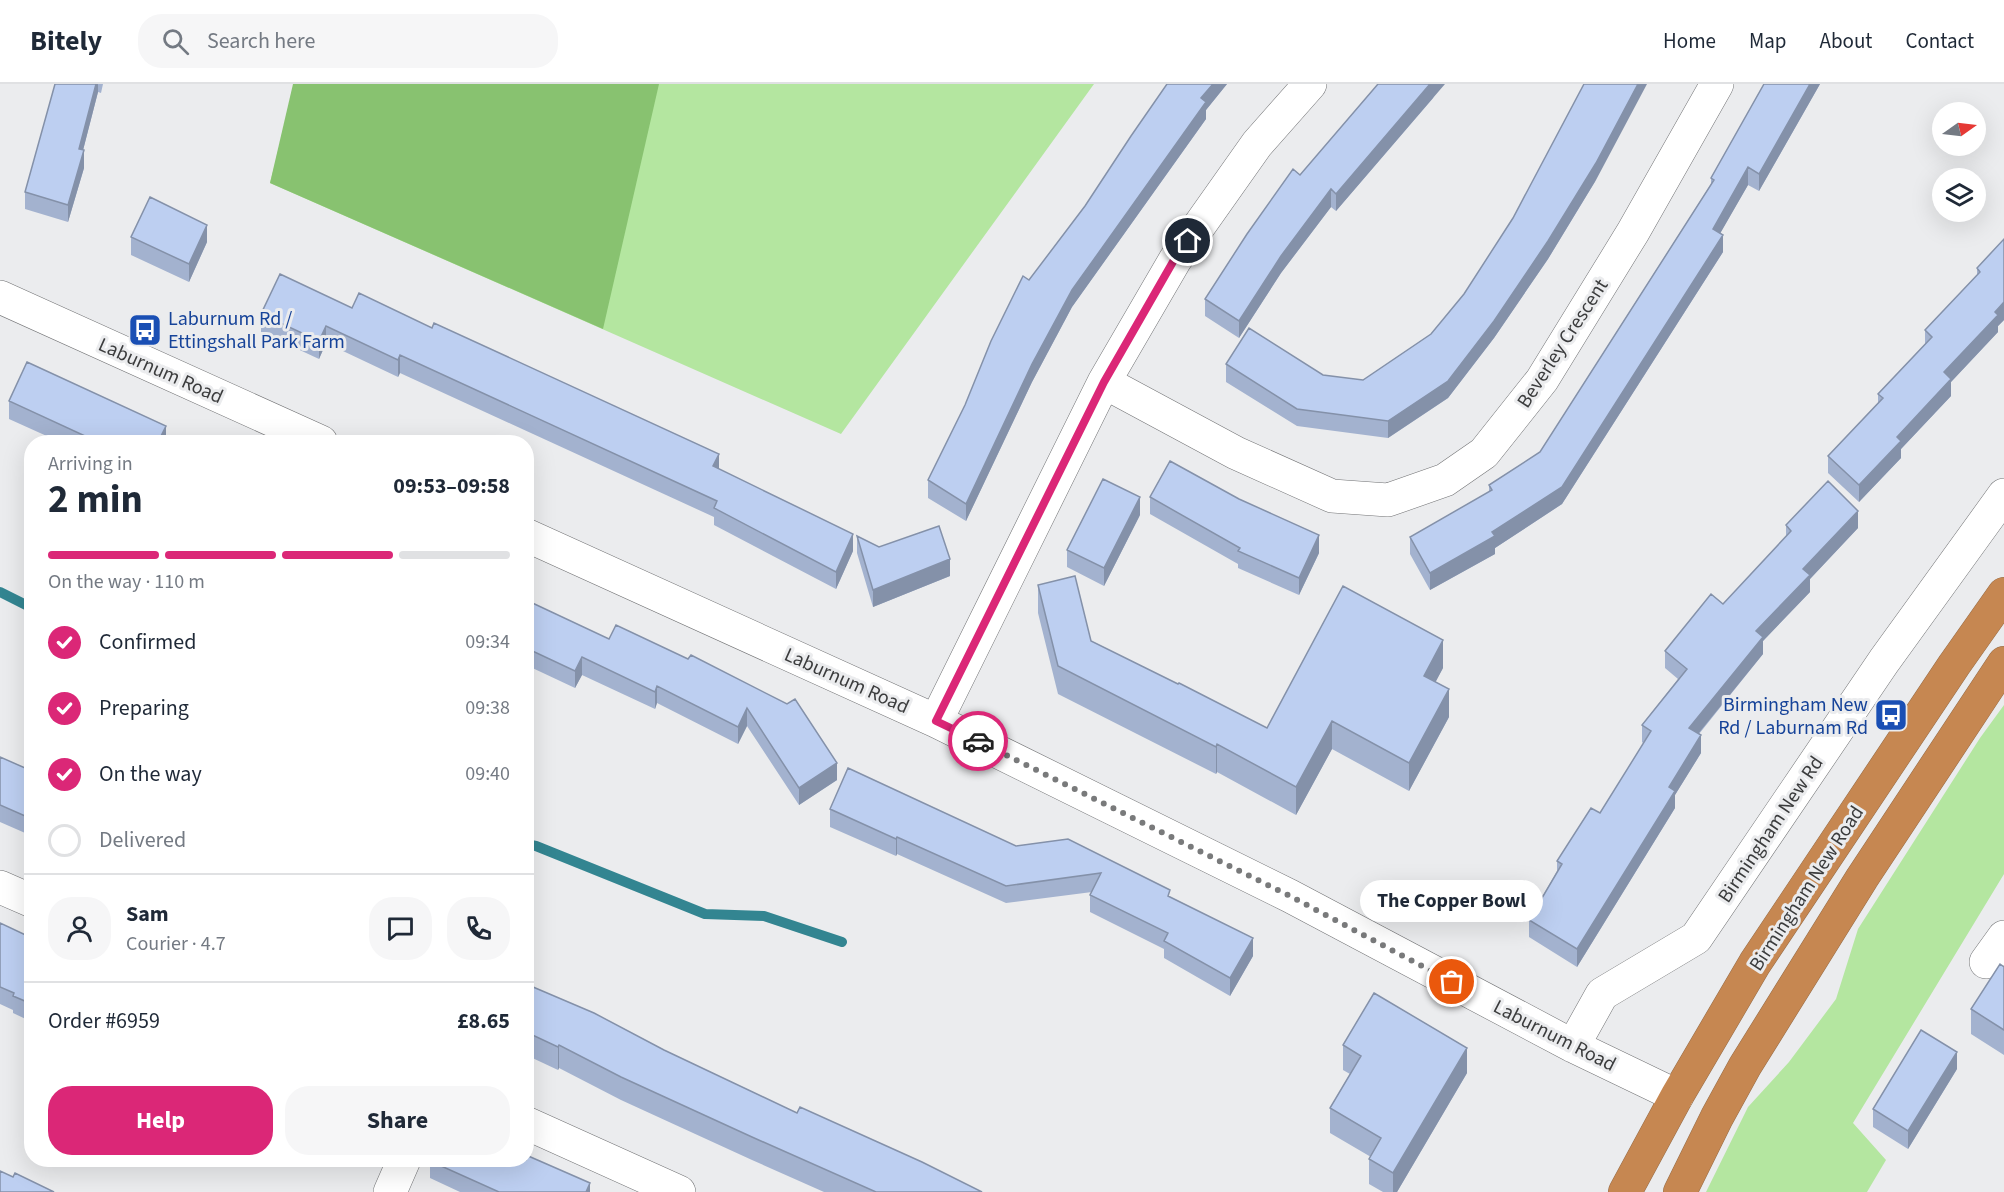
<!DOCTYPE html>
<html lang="en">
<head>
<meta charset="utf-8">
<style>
  :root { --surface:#fff; --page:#f6f6f7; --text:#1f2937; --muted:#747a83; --line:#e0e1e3; --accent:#db2777 }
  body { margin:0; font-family:"Source Sans 3",sans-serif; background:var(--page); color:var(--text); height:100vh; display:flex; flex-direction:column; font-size:22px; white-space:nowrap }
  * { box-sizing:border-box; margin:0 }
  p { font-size:20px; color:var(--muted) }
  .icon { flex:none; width:33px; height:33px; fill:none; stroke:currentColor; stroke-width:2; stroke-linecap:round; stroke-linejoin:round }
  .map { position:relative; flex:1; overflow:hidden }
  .panel { position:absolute; left:24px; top:351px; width:510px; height:732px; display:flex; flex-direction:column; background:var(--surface); border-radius:24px; box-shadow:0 6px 24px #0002 }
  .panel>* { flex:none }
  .needle { width:39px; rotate:76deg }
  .buttons { position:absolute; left:1932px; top:18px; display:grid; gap:12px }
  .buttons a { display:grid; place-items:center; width:54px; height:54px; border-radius:50%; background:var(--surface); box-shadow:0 6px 24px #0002; font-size:30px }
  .pin { position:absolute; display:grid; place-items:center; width:51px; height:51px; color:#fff; margin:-26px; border:3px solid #fff; border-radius:50%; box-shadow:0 2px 6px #0007 }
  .courier { position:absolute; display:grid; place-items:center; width:60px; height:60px; margin:-30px; border:4px solid #db2777; border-radius:50%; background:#fff; color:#222; box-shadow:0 2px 8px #0007 }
  .bubble { position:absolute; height:42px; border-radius:21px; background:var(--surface); box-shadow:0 6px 24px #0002; font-size:20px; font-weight:700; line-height:42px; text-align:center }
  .overview em { font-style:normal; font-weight:700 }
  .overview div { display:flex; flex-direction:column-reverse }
  .overview { display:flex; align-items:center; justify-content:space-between; height:102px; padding:0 24px }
  h1 { font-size:39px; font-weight:700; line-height:45px }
  .bar { display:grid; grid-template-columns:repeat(4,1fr); gap:9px 6px; align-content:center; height:72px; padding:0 24px }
  .bar i { height:8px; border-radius:4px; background:var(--line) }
  .bar .selected { background:var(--accent) }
  .bar p { grid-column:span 4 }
  .line { display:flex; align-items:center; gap:15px; padding:0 24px; border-top:2px solid var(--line) }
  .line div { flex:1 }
  .round { display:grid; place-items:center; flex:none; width:63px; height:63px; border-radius:24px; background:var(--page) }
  ol { padding:0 24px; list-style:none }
  li { display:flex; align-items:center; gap:18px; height:66px }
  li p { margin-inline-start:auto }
  li .icon { padding:6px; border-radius:50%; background:var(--accent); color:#fff; stroke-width:4 }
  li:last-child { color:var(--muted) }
  li i { width:33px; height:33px; border:3px solid var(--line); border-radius:50% }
  .button { display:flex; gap:12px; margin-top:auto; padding:12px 24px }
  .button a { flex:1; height:69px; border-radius:24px; background:var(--accent); color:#fff; font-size:24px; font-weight:700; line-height:69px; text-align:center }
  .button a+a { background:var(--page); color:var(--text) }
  header { display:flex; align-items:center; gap:36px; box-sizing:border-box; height:84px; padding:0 30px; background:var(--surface); border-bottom:2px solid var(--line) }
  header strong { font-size:28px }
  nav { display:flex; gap:33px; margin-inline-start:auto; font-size:21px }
  .search { width:420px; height:54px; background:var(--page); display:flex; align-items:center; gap:15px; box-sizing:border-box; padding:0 21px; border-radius:24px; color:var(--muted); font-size:22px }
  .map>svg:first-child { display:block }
  .green { fill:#b4e6a0 }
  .forest { fill:#88c270 }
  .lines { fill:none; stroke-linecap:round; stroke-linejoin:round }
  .stream { stroke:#338591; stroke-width:10 }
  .street-casing { stroke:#727375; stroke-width:34 }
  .highway-casing { stroke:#956d4a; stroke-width:34 }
  .street { stroke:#fff; stroke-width:33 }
  .highway { stroke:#c68751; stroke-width:33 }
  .wall { fill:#a3b2cf }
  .shaded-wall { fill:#8491a9 }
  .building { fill:#bdcff1; stroke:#8491a9; stroke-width:1.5 }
  .done { stroke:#797a7b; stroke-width:6; stroke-dasharray:0 10.8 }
  .route { stroke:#db2777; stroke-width:8 }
  .labels { text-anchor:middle; stroke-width:6; stroke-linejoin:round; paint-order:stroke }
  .transit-label { font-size:20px; fill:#164399; stroke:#ebecee; text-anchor:start }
  .street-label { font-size:20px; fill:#3b3c3d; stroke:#ebecee }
</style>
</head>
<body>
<header>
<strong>Bitely</strong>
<div class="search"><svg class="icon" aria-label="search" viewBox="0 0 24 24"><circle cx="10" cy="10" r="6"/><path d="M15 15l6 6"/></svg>Search here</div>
<nav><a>Home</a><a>Map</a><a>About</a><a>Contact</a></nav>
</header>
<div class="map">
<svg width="2004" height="1108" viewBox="0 0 2004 1108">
  <rect width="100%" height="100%" fill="#ebecee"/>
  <!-- green -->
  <path class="green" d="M295 0H1094L841 350 270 99Z
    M2004 621V790L1853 1039 1886 1076 1867 1108H1706L1748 1023 1789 978 1836 915 1858 845 1980 654Z"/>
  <!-- forest -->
  <path class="forest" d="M293 0H659L603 245 270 99Z"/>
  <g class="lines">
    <!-- stream -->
    <path class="stream" d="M0 508 32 524
      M526 760 536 762 705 830 764 832 842 858"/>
    <defs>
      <path id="street" d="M0 213 321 358
        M1104 298 1236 369 1332 412 1388 416 1445 396 1484 369 1542 296 1633 148 1717 0
        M526 451 936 637 1290 812 1573 962 1677 1012
        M936 637 1104 298 1175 176 1257 60 1310 0
        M0 803 32 817
        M1986 878 2004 853
        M1573 962 1602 910 1696 854 1884 577 2004 411
        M526 1039 679 1108
        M390 1108 404 1076"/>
      <path id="highway" d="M1625 1108 1677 1012 1755 879 1954 581 2004 510
        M1680 1108 1717 1033 1745 982 1862 794 2004 579"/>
    </defs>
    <!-- street casing -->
    <use href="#street" class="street-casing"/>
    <!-- highway casing -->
    <use href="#highway" class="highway-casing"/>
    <!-- street -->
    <use href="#street" class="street"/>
    <!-- highway -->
    <use href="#highway" class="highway"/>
  </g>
  <!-- wall -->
  <path class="wall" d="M55 0H103L101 9 98 8 83 66 84 84 68 138 25 125V108Z
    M1167 0H1227L1206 26V35L1072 223 1032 298 966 437 928 414V396L1029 196 1085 122Z
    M1764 0H1820L1759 107 1748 101 1720 149 1723 168 1562 420 1495 464V470L1430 506 1410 470V453L1489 408V401L1540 368 1711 100V94Z
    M1434 13 1336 127 1331 123 1281 189 1239 254 1205 232V215L1300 91Z
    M1596 96 1548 175 1494 254 1448 314 1388 354 1297 342 1226 298V280L1363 296 1431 250Z
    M131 153 207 158 189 198 131 171Z
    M2004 155V236L1998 242V248L1951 298V312L1901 365V374L1859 418 1828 389V372L1878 319V310L1925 260V246L1977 191V184Z
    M352 224 719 385 853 467 836 505 714 441V433L400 289 398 293 326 259 319 275 261 248V230Z
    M9 317 166 358H60L9 335Z
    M1150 413 1319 469 1299 511 1238 484V480L1150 430Z
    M1140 431 1104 502 1067 483V466Z
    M1786 441 1858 444 1810 495V508L1763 557V570L1699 650 1701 669 1675 711V724L1577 883 1529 853V836L1557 787V777L1600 729 1644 660 1642 658V641L1678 595 1665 584V567L1723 520 1786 453Z
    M857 452 879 463 950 492 873 523 857 469Z
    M1038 501 1091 557 1267 644 1443 584 1435 598 1449 633 1409 707 1332 665 1296 731 1217 688 1216 690 1058 610 1038 529Z
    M526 516 609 555 688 575 837 696 799 721 747 642 738 660 657 619 655 625 582 591 575 604 526 581Z
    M0 673 32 687V752L0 738Z
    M830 725 1016 762 1068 755 1170 813 1253 872 1230 912 1164 874V865L1090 828V811L1092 808 1006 819 897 770 896 772 830 743Z
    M0 839 32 854V938L13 929V926L0 920Z
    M2004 883V971L1971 950V925Z
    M526 900 664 966 797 1029 982 1108H824L752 1076 621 1016 559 984 558 986 526 971Z
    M1343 961 1467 989 1397 1108H1383L1369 1100V1075L1371 1073 1330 1049V1024L1350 990 1343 986Z
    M1957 985 1908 1065 1873 1043V1025Z
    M430 1077 590 1108H460L430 1094Z"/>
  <!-- shaded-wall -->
  <path class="shaded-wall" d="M96 0H98V8L79 82V65Z
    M1213 0H1227L1206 26V35L1072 223 1032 298 966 437V420L1032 280 1072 206 1201 14Z
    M1430 0H1445L1336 127V110Z
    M1638 0H1647L1596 96 1548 175 1494 254 1448 314 1388 354V337Z
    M1810 0H1820L1759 107V90Z
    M84 66V84L68 138V121Z
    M1748 83V101L1713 162V145Z
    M1331 105V123L1281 189 1239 254V237L1281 172Z
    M207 141V158L189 198V180Z
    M1723 151V168L1562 420 1495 464V470L1430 506V489L1492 448Z
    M2004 218V236L1998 242V248L1951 298V312L1901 365V374L1859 418V401L1944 288Z
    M326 242V259L319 275V257Z
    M400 271V289L398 293V276Z
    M166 342V358H158Z
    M719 370V387L713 382Z
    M1140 413V431L1104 502V484Z
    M1858 427V444L1810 495V508L1763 557V570L1689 661V644L1756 547 1803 485Z
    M853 450V467L836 505V488Z
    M1319 451V469L1299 511V494Z
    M950 475V492L873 523V506Z
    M1443 556V584L1424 620V592Z
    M582 573V591L575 604V587Z
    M657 602V619L655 625V608Z
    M1449 605V633L1409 707V679Z
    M747 624V642L738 660V643Z
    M1332 637V665L1296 731V703Z
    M1701 651V669L1675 711V724L1577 883V865L1669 703Z
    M1217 660V688L1216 690V663Z
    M837 679V696L799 721V704Z
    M897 753V770L896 772V755Z
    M1253 854V872L1230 912V894Z
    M559 961V984L558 986V963Z
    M1467 964V989L1397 1108H1393V1089Z
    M1957 968V985L1908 1065V1047Z
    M590 1099V1108H586Z"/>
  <!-- building -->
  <path class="building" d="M55 0H96L79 65 84 66 68 121 25 108Z
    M1167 0H1213L1201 14 1206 18 1072 206 1032 280 966 420 928 396 965 321 991 257 1023 192 1029 196 1085 122 1131 52Z
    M1378 0H1430L1336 110 1331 105 1281 172 1239 237 1205 215 1247 150 1293 85 1300 91Z
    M1584 0H1638L1596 79 1548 157 1494 237 1448 297 1388 337 1297 325 1226 280 1249 244 1323 291 1363 296 1431 250 1464 210 1513 134Z
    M1764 0H1810L1759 90 1748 83 1713 145 1723 151 1562 403 1492 448 1495 452 1430 489 1410 453 1492 406 1489 401 1540 368 1714 96 1711 94Z
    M150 113 207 141 189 180 131 153Z
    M2004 155V218L1995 228 1998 231 1944 288 1951 295 1897 353 1901 357 1859 401 1828 372 1883 314 1878 310 1932 253 1925 246 1980 188 1977 184Z
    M280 190 352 224 359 209 432 244 434 239 719 370 713 382 853 450 836 488 714 424 717 417 400 271 398 276 326 242 319 257 261 230Z
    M27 278 166 342 158 358H98L9 317Z
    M1170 377 1239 415 1319 451 1299 494 1238 467 1240 464 1150 413Z
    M1103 395 1140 413 1104 484 1067 466Z
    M1828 397 1858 427 1803 485 1810 491 1756 547 1763 553 1689 644 1701 651 1669 703 1675 707 1577 865 1529 836 1562 780 1557 777 1591 724 1600 729 1651 647 1642 641 1687 585 1665 567 1711 510 1723 520 1791 447 1786 441Z
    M939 442 950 475 873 506 857 452 879 463Z
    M1075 492 1091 557 1178 600 1179 599 1267 644 1343 502 1443 556 1424 592 1449 605 1409 679 1332 637 1296 703 1217 660 1216 663 1058 582 1038 501Z
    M526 516 609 555 616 541 688 575 691 571 787 620 795 615 837 679 799 704 747 624 738 643 657 602 655 608 582 573 575 587 526 564Z
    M0 673 32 687V735L0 721Z
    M848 684 1016 762 1068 755 1170 806 1168 812 1253 854 1230 894 1164 857 1168 849 1090 811 1101 789 1006 802 897 753 896 755 830 725Z
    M0 839 32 854V920L13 912 14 909 0 903Z
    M2000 880 2004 883V946L1971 925Z
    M526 900 594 929 664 966 797 1029 800 1023 922 1078 982 1108H876L752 1053 621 993 559 961 558 963 526 948Z
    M1374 909 1467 964 1393 1089 1369 1075 1381 1054 1330 1024 1361 972 1343 961Z
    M1921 946 1957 968 1908 1047 1873 1025Z
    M526 1071 590 1099 586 1108H499L430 1077V1076H526Z
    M0 1087 13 1093 15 1089 54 1108H0Z"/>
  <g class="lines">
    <!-- done -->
    <path class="done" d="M978 657 1290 812 1452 898"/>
    <!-- route -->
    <path class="route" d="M978 657 936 637 1104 298 1174 176 1188 157"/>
  </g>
  <!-- icons -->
  <defs>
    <symbol id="bus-square" viewBox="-11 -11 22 22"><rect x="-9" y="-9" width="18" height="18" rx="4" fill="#1a4fb4" stroke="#ebecee"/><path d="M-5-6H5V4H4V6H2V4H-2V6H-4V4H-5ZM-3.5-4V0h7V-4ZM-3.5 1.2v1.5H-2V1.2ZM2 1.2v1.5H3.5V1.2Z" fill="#fff"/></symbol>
  </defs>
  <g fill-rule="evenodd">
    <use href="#bus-square" x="126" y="227" width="38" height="38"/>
    <use href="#bus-square" x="1872" y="612" width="38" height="38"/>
  </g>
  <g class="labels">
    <!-- transit labels -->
    <g class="transit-label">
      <text x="168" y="241">Laburnum Rd /<tspan x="168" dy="23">Ettingshall Park Farm</tspan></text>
      <text x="1868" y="627" text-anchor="end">Birmingham New<tspan x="1868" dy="23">Rd / Laburnam Rd</tspan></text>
    </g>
    <!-- street labels -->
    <g class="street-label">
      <text transform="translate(1562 259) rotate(-57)" y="7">Beverley Crescent</text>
      <text transform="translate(161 286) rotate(24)" y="7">Laburnum Road</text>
      <text transform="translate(847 596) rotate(24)" y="7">Laburnum Road</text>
      <text transform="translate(1770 745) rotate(-56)" y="7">Birmingham New Rd</text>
      <text transform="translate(1806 804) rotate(-57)" y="7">Birmingham New Road</text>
      <text transform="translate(1555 951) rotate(27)" y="7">Laburnum Road</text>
    </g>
  </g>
</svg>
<div class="buttons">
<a><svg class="needle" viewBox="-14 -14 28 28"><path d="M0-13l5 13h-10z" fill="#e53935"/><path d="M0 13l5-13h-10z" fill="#747a83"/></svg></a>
<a><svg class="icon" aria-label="layers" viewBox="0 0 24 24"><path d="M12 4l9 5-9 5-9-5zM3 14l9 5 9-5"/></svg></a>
</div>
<div class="pin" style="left:1452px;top:898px;background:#ea580c"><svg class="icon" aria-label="bag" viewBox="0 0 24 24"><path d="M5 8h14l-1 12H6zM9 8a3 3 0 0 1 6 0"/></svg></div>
<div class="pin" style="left:1188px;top:157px;background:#1f2937"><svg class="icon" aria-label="home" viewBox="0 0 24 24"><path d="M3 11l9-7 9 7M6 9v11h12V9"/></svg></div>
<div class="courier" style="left:978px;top:657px"><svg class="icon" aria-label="car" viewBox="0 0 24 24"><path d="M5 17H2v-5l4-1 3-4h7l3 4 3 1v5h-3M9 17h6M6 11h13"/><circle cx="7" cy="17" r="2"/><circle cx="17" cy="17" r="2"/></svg></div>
<div class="bubble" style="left:1360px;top:796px;width:183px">The Copper Bowl</div>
<section class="panel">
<div class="overview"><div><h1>2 min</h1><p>Arriving in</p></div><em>09:53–09:58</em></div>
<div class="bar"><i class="selected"></i><i class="selected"></i><i class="selected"></i><i></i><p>On the way · 110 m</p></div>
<ol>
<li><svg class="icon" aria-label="check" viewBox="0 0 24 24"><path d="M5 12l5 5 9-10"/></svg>Confirmed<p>09:34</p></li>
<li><svg class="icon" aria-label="check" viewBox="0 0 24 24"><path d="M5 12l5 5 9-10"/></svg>Preparing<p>09:38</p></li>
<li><svg class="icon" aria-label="check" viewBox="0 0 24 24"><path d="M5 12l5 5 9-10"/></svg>On the way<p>09:40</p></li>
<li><i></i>Delivered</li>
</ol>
<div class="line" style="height:108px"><a class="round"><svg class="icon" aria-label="person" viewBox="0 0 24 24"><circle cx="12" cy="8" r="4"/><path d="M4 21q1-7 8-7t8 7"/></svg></a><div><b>Sam</b><p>Courier · 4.7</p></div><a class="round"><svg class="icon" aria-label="chat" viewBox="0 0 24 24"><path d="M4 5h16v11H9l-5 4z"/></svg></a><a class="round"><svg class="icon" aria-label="phone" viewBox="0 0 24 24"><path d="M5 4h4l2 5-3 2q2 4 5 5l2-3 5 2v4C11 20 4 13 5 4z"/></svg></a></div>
<div class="line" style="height:78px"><div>Order #6959</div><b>£8.65</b></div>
<div class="button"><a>Help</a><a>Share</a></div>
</section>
</div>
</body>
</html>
